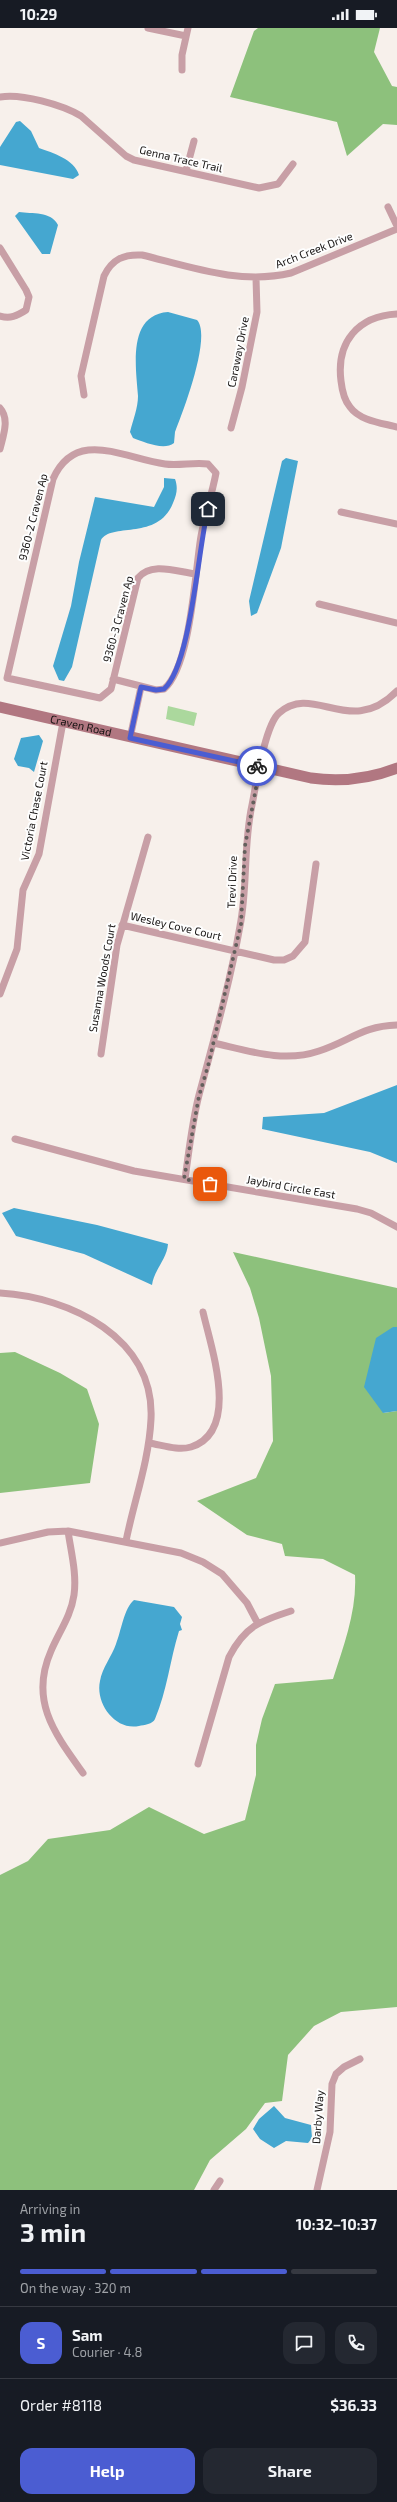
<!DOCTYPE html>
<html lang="en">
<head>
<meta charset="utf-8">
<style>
  :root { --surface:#171b24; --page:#242831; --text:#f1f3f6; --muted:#9ea1a6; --line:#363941; --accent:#4b5dd2 }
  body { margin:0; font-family:"Exo 2",sans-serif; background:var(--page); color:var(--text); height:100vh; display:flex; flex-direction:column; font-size:15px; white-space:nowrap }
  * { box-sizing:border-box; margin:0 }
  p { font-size:13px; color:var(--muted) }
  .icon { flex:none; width:22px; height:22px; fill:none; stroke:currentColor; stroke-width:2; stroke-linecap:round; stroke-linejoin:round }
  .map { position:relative; height:2162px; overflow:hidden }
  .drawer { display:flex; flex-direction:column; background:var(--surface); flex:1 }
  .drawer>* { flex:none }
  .pin { position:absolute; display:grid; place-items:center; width:34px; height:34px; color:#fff; margin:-17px; border-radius:8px; box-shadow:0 2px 6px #0006 }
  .courier { position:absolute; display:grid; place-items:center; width:40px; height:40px; margin:-20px; border:3px solid #4b5dd2; border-radius:50%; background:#fff; color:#222; box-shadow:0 1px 5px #0007 }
  .head em { font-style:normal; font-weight:700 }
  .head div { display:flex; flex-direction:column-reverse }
  .head { display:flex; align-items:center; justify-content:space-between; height:68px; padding:0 20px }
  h1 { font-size:26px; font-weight:700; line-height:30px }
  .bar { display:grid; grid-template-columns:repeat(4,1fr); gap:6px 4px; align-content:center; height:48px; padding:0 20px }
  .bar i { height:5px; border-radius:3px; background:var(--line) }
  .bar .active { background:var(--accent) }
  .bar p { grid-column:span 4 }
  .line { display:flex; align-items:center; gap:10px; padding:0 20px; border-top:1px solid var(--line) }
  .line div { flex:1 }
  .round { display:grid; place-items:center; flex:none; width:42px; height:42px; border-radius:12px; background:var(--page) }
  .button { display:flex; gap:8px; margin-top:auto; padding:8px 20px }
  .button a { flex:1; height:46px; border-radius:12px; background:var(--accent); color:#fff; font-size:16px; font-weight:700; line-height:46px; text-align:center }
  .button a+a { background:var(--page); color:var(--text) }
  .status { display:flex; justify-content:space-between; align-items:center; height:28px; padding:0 20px; background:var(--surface); direction:ltr }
  .status svg { height:11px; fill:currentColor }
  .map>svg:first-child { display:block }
  .green { fill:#abd89d }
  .forest { fill:#8dc17c }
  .water { fill:#45a7d0 }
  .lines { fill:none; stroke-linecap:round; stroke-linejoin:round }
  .street { stroke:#c89fa6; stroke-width:7 }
  .secondary { stroke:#b17781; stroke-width:11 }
  .done { stroke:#64605d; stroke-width:4; stroke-dasharray:0 7.2 }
  .route { stroke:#4b5dd2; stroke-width:5 }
  .labels { text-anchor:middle; stroke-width:4; stroke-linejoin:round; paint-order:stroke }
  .street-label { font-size:11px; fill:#151211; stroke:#fefefe }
</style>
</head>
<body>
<div class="status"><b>10:29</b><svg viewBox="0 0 49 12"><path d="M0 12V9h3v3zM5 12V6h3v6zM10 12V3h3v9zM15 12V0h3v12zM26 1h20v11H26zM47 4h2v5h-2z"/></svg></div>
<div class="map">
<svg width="397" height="2162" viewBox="0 0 397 2162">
  <rect width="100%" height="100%" fill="#f7f0eb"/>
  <!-- green -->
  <path class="green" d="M168 678 197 685 194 698 166 691Z"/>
  <!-- forest -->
  <path class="forest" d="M258 0H380L374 24 392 58 397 59V97L383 96 347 128 337 94 230 69 254 3Z
    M233 1224 397 1260V1299H393L383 1385 397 1383V1979L341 1984 314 1998 288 2027 282 2073 265 2075 246 2101 210 2132 194 2162H0V1847L28 1833 48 1811 110 1802 149 1779 204 1806 245 1792 256 1747V1717L262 1691 275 1656 333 1651C344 1617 357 1582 355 1547L323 1531 285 1528 282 1516 247 1507 197 1473 256 1450 273 1413 271 1348 259 1290 250 1260Z
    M15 1324 60 1345 87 1361 99 1396 90 1455 0 1465V1325Z"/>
  <!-- water -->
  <path class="water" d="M20 93 31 103 39 120C53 125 74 131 79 147L73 151 0 137V119L16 94Z
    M19 184C32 186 51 183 58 197L50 226H42L15 188Z
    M168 284 197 292C212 308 183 384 175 404L174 415C164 423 144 414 133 410L130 404C133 392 138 380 138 368 136 340 127 287 168 284Z
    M286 430 298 433 281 520 257 585 251 588 249 573 282 433Z
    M164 450 175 451C178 459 177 466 173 475 158 513 112 494 101 512L72 639 64 653 59 652 53 638 71 578 79 534 95 469 154 479 164 459Z
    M39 707 43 713 34 744 29 740 18 738 14 731 21 710Z
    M397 1057V1135L370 1124 262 1101 263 1089 324 1085Z
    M14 1180 97 1197 168 1216C167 1231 154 1242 152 1257L84 1226 16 1208 2 1185Z
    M393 1299H397V1383L383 1385 364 1359 376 1310Z
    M134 1572 174 1579 182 1589 180 1596 182 1602 179 1603C170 1632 167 1663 155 1691 153 1696 144 1697 139 1698 115 1703 95 1675 100 1653 102 1640 112 1628 116 1616 121 1604 124 1580 134 1572Z
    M274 2078 285 2090 311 2097 312 2110 308 2115 286 2113 274 2120 260 2111 253 2101 259 2091Z"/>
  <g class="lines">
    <!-- street -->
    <path class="street" d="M148 0 186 8
      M182 42V27L188 0
      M0 69C21 65 63 77 81 88L126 128 134 132 259 160 278 156 293 136
      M186 143 194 113
      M388 179 397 198
      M0 220 26 262 29 269 26 282C17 288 10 291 0 288
      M397 286C358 288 336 314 341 353 342 362 344 372 350 379 360 393 382 395 397 399
      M84 367 81 348 104 248C112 231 124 226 142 227 191 239 240 257 291 245L397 201
      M0 380C10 391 3 408 0 421
      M231 400 242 359 257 284 256 250
      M341 484 397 496
      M319 576 397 595
      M113 651 156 662 164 661C191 638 195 543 201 508 205 487 212 466 216 445L208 436C194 434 179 438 165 436 125 431 76 399 53 451L7 650 100 670 111 661 138 550C151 533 178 544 196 546
      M130 710 141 659
      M122 897 274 932H284L293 928 305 914 316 836
      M0 966 17 921 23 862 39 826 63 694
      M214 1015C249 1023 284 1035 319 1023 350 1013 362 998 397 997
      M101 1026 117 917 148 809
      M15 1111 134 1143 357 1181 371 1185 397 1199
      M185 1151C189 1123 192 1094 199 1067 214 1011 230 955 240 898 248 858 243 818 252 777 256 757 265 697 279 685 314 654 350 711 397 663
      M0 1265C70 1269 155 1310 151 1391 149 1433 134 1473 126 1513
      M149 1415C162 1417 178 1423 191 1419 241 1403 211 1320 203 1284
      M68 1503C71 1524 77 1546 74 1567 71 1588 59 1604 51 1623 29 1673 55 1706 83 1745
      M0 1515 48 1504 68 1503 181 1525 203 1534 222 1546 247 1575 257 1594
      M198 1736 229 1629C245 1598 260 1593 291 1583
      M214 2162 220 2153
      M317 2162 330 2104 332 2056 336 2046 344 2039 360 2031"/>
    <!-- secondary -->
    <path class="secondary" id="s1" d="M0 679 311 750C341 754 369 751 397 740"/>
  </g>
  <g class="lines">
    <!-- done -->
    <path class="done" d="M210 1156 184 1151 199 1068 208 1038 241 896 245 818 260 739 257 738"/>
    <!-- route -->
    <path class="route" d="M208 481C198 520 191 637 164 661L156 662 141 659 130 710 257 738"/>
  </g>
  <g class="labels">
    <!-- street labels -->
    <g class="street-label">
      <text transform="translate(181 131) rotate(13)" y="4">Genna Trace Trail</text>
      <text transform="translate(314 222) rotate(-21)" y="4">Arch Creek Drive</text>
      <text transform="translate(238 324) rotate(-79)" y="4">Caraway Drive</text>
      <text transform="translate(33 489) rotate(-76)" y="4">9360-2 Craven Ap</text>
      <text transform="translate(118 591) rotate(-75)" y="4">9360-3 Craven Ap</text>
      <text dy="4" stroke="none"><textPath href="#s1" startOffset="83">Craven Road</textPath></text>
      <text transform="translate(34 783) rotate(-79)" y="4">Victoria Chase Court</text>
      <text transform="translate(232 854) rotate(-88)" y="4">Trevi Drive</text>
      <text transform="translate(176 898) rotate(13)" y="4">Wesley Cove Court</text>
      <text transform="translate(102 950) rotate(-80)" y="4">Susanna Woods Court</text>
      <text transform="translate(291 1159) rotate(10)" y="4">Jaybird Circle East</text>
      <text transform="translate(318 2089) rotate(-86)" y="4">Darby Way</text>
    </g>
  </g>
</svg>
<div class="pin" style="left:210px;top:1156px;background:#ea580c"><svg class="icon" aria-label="bag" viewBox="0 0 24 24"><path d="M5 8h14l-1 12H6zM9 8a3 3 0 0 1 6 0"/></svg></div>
<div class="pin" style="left:208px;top:481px;background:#1f2937"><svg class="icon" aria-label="home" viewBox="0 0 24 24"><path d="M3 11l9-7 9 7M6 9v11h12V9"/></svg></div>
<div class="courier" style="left:257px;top:738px"><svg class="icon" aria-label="bike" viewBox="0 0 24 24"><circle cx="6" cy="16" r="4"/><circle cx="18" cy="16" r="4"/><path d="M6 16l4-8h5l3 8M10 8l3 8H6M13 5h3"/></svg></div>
</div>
<section class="drawer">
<div class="head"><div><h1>3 min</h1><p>Arriving in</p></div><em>10:32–10:37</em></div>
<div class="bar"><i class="active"></i><i class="active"></i><i class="active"></i><i></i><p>On the way · 320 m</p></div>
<div class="line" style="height:72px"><b class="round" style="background:var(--accent);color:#fff">S</b><div><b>Sam</b><p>Courier · 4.8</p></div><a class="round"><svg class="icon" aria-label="chat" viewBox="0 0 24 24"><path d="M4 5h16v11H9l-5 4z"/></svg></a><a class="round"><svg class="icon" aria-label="phone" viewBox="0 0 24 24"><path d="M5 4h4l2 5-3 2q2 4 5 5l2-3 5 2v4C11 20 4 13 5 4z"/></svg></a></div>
<div class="line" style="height:52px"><div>Order #8118</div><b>$36.33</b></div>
<div class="button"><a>Help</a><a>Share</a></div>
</section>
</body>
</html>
